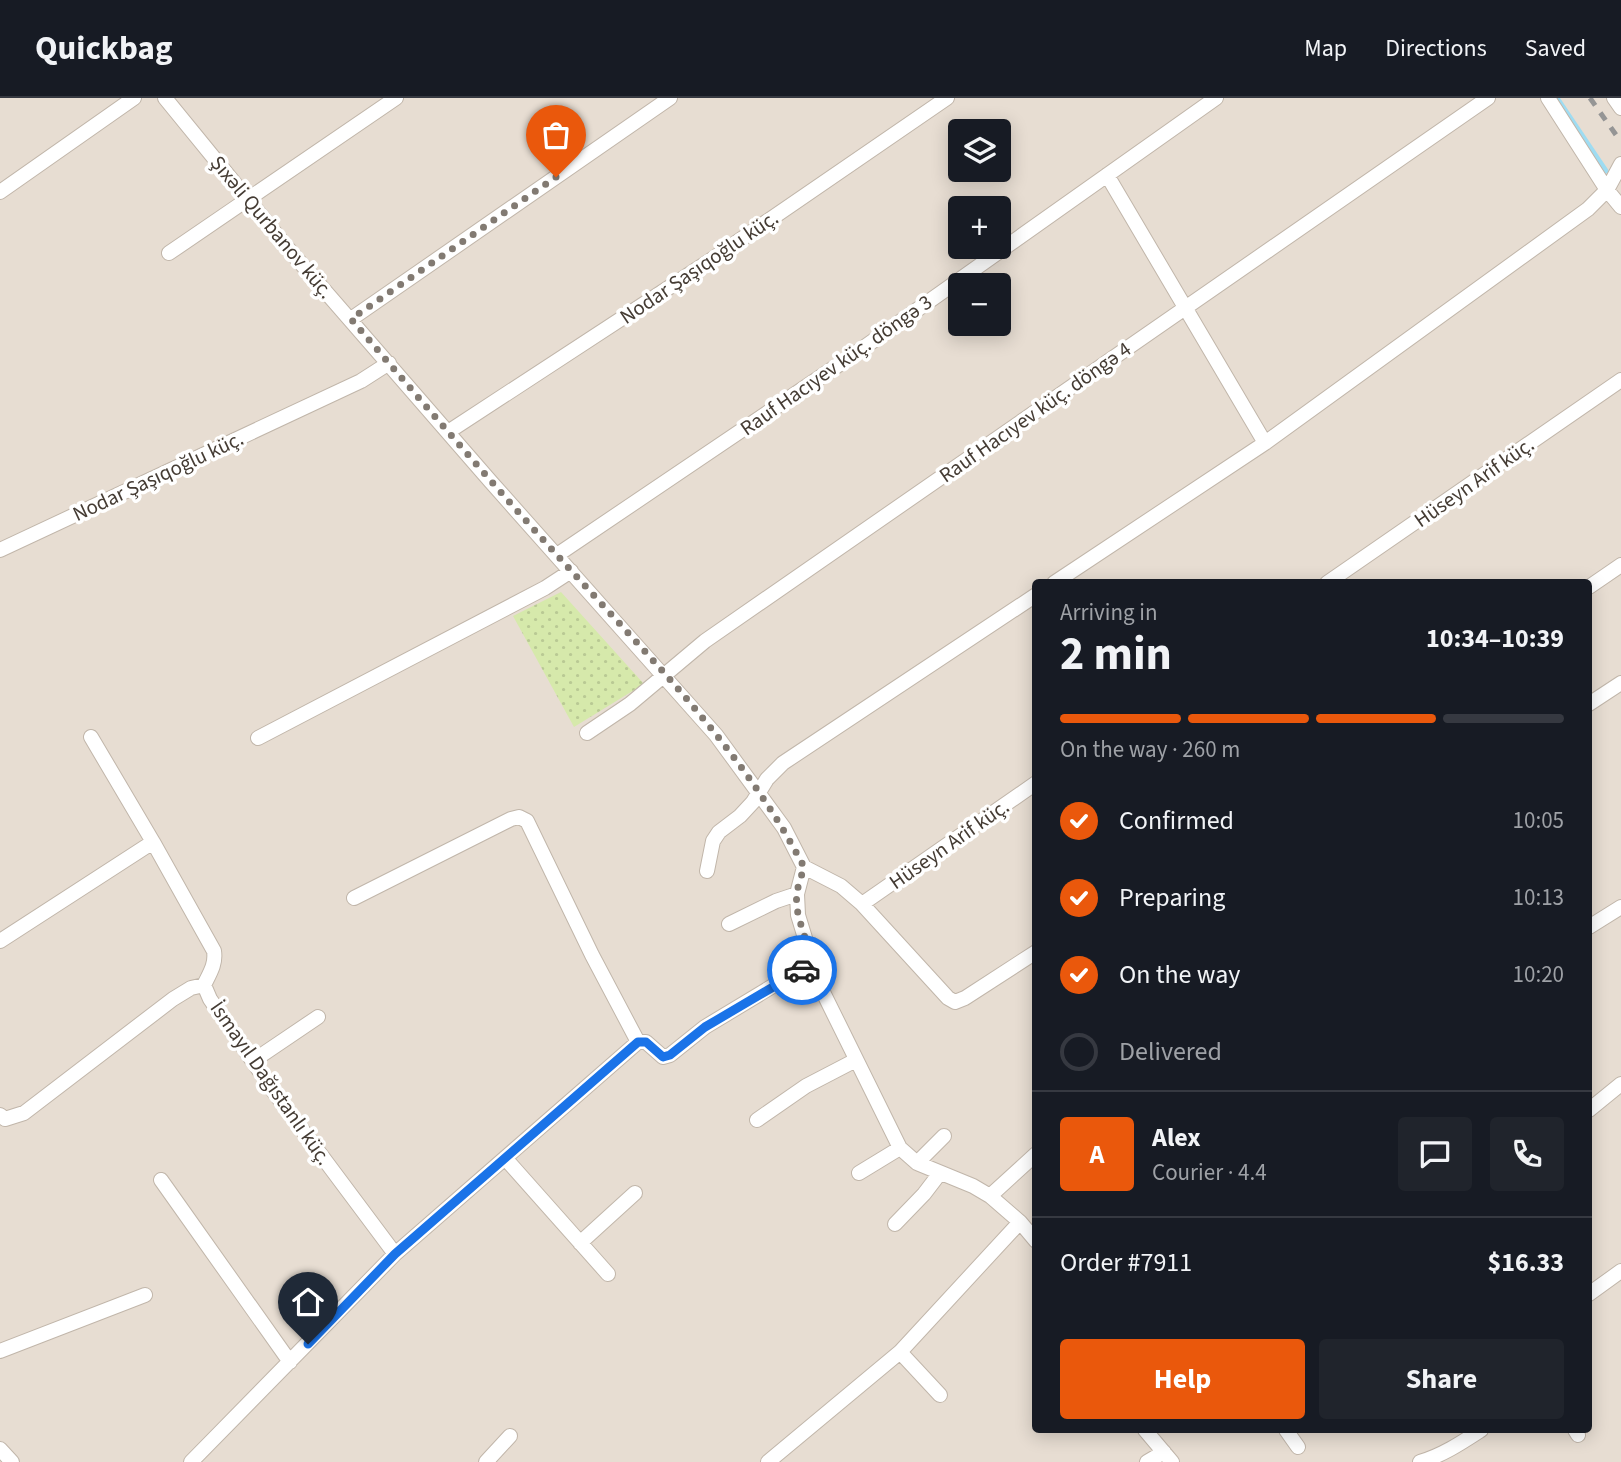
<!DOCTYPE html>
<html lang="en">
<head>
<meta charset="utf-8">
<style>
  :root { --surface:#171b24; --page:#20242c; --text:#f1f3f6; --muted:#9ea1a6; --line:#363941; --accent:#ea580c }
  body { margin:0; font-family:"Source Sans 3",sans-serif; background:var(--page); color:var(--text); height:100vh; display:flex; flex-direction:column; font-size:26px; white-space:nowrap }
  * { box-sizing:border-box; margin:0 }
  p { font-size:23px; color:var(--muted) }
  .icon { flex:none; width:38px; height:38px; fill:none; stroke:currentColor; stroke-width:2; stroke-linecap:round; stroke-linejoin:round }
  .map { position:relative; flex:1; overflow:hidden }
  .side { position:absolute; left:1032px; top:481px; width:560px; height:854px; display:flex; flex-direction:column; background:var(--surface); border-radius:7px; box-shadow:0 4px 18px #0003 }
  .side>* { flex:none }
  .tools { position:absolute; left:948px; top:21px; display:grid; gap:14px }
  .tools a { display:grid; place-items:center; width:63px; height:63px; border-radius:7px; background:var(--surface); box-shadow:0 4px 18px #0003; font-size:35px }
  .pin { position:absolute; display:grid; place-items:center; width:60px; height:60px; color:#fff; margin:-72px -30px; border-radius:50% 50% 50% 0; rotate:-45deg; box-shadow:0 0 7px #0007 }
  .pin .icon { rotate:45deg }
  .courier { position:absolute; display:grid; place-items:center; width:70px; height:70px; margin:-35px; border:5px solid #1a73e8; border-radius:50%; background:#fff; color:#222; box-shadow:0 2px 9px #0007 }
  .summary em { font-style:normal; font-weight:700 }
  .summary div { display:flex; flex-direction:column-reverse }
  .summary { display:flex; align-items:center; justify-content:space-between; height:119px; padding:0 28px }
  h1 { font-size:46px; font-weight:700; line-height:52px }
  .bar { display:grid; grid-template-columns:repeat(4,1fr); gap:10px 7px; align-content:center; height:84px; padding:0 28px }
  .bar i { height:9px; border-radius:5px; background:var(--line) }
  .bar .current { background:var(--accent) }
  .bar p { grid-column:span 4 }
  .line { display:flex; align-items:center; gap:18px; padding:0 28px; border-top:2px solid var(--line) }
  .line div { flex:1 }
  .round { display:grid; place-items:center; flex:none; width:74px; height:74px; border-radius:7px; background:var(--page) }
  ol { padding:0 28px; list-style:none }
  li { display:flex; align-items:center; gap:21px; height:77px }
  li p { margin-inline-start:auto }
  li .icon { padding:7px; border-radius:50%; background:var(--accent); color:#fff; stroke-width:4 }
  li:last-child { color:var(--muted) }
  li i { width:38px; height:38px; border:4px solid var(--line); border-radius:50% }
  .cta { display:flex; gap:14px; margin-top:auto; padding:14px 28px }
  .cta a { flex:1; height:80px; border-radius:7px; background:var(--accent); color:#fff; font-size:28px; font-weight:700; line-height:80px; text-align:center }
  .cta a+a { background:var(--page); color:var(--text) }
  header { display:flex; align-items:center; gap:42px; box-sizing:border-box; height:98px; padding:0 35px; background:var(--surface); border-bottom:2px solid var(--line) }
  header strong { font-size:33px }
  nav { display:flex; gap:38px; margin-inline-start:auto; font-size:24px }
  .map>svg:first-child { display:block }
  .residential { fill:#e7ddd2; fill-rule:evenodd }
  .garden { fill:url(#garden-dots) }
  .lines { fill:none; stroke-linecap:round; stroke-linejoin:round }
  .stream { stroke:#9edcf2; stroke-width:5 }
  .street-casing { stroke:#c1b6aa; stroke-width:16 }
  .street { stroke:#fff; stroke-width:14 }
  .rail { stroke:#959595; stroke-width:5; stroke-dasharray:9 9; stroke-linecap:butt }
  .done { stroke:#827a72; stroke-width:7; stroke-dasharray:0 12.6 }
  .route { stroke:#1a73e8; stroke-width:9 }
  .labels { text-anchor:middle; stroke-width:7; stroke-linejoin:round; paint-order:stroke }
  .street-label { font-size:21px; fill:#453c34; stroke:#fff }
</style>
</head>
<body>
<header>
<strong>Quickbag</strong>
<nav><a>Map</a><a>Directions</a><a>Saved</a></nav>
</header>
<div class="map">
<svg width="1621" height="1364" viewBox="0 0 1621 1364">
  <defs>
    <pattern id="garden-dots" width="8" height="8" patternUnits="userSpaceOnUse" patternTransform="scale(1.75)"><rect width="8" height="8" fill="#d6e9ab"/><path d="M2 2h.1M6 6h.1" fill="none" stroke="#b9c994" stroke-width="1.8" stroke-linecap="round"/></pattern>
  </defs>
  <rect width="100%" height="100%" fill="#f3ece4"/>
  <!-- residential -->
  <path class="residential" d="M0 0H1621V1364H0ZM961 33H999V72H961ZM961 110H999V149H961ZM961 187H999V226H961ZM1036 485H1589V1332H1036Z"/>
  <!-- garden -->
  <path class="garden" d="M561 494 644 586 574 629 513 518Z"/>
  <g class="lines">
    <!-- stream -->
    <path class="stream" d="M1557 0 1606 73"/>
    <defs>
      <path id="street" d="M165 0 285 147 491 384 716 637 784 730 804 769 841 788 862 806 948 900 955 904 965 900 1036 854
        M1548 0 1607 92 1621 109
        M1614 0 1621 10
        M1107 77 1265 345
        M0 94 134 0
        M169 155 396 0
        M351 221 670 0
        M448 334 708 164 947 0
        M0 452 361 283 389 265
        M557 457 856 255 1216 0
        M1054 485 1265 345 1588 111 1607 92 1621 66
        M1327 485 1621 282
        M1589 489 1621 467
        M1589 606 1621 585
        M587 635 630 606 705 543 1488 0
        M91 639 153 744
        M258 640 545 490 571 473
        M804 769 797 796 798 817 819 886 900 1050 917 1065 973 1088 990 1098 1020 1124 1036 1143
        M707 773 713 743 719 734 740 718 753 704 767 681 783 665 1036 497
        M354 800 511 721 519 719 527 723 592 857 638 944
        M862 806 1036 685
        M729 826 776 803 797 796
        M1589 829 1621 809
        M0 843 153 744 214 853C216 866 210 875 204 887L210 901 274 994 395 1156
        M253 963 318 919
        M1589 1012 1621 986
        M0 1017 5 1021 24 1015 173 901 191 890 204 887
        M757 1022 806 988 856 962
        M505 1060 608 1176
        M917 1065 944 1038
        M859 1075 900 1050
        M161 1082 290 1264
        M990 1098 1036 1056
        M895 1126 924 1096 940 1075
        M580 1145 635 1095
        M1589 1196 1621 1173
        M0 1253 145 1197
        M900 1254 940 1297
        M1145 1332 1172 1364
        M1286 1332 1298 1349
        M1575 1332 1578 1337
        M0 1351 12 1364
        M191 1364 395 1156 638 944H646L663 959 670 957 705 929 786 880 814 869
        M486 1364 510 1338
        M768 1364 900 1254 1020 1124
        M1147 1364 1164 1354
        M1420 1364C1443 1357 1461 1345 1481 1332"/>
    </defs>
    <!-- street casing -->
    <use href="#street" class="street-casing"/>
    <!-- street -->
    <use href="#street" class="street"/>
    <!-- rail -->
    <path class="rail" d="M1590 0 1621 44"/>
  </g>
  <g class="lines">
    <!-- done -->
    <path class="done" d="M556 79 351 221C419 300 487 380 557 457 645 555 743 651 804 769L796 796 798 817 814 869 802 872"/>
    <!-- route -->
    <path class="route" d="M308 1246 395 1156 638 944H646L663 959 670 957 705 929 802 872"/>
  </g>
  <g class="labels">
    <!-- street labels -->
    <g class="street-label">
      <text transform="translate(272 129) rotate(50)" y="7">Şıxəli Qurbanov küç.</text>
      <text transform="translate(699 169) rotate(-34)" y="7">Nodar Şaşıqoğlu küç.</text>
      <text transform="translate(836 267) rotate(-35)" y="7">Rauf Hacıyev küç. döngə 3</text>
      <text transform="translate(1035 314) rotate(-35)" y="7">Rauf Hacıyev küç. döngə 4</text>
      <text transform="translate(158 378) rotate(-25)" y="7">Nodar Şaşıqoğlu küç.</text>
      <text transform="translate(1474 384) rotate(-35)" y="7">Hüseyn Arif küç.</text>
      <text transform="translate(949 746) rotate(-35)" y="7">Hüseyn Arif küç.</text>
      <text transform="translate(271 985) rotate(55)" y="7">İsmayıl Dağıstanlı küç.</text>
    </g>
  </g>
</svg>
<div class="tools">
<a><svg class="icon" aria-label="layers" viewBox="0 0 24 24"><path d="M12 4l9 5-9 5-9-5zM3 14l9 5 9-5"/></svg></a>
<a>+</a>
<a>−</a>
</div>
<div class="pin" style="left:556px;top:79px;background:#ea580c"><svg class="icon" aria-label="bag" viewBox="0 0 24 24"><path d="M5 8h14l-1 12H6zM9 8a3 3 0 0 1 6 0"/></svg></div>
<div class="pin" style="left:308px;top:1246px;background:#1f2937"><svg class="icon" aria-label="home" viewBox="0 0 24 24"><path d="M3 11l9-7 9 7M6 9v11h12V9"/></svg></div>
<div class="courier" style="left:802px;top:872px"><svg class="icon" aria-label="car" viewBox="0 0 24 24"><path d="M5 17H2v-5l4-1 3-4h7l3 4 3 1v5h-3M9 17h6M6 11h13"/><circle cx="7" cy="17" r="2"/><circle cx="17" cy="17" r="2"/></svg></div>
<section class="side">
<div class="summary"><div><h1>2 min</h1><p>Arriving in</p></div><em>10:34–10:39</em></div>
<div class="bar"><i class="current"></i><i class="current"></i><i class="current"></i><i></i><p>On the way · 260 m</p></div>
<ol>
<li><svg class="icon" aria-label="check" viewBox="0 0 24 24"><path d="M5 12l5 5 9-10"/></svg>Confirmed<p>10:05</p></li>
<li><svg class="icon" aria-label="check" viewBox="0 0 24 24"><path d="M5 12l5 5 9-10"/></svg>Preparing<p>10:13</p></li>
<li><svg class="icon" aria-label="check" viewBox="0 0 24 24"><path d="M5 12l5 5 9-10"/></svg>On the way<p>10:20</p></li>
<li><i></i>Delivered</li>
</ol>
<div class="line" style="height:126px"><b class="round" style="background:var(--accent);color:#fff">A</b><div><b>Alex</b><p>Courier · 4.4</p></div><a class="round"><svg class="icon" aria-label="chat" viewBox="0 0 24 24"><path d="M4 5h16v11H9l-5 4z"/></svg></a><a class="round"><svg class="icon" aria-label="phone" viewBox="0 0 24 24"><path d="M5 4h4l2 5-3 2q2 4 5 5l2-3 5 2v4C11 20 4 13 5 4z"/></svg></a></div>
<div class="line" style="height:91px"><div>Order #7911</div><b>$16.33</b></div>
<div class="cta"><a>Help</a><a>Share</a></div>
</section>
</div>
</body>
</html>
